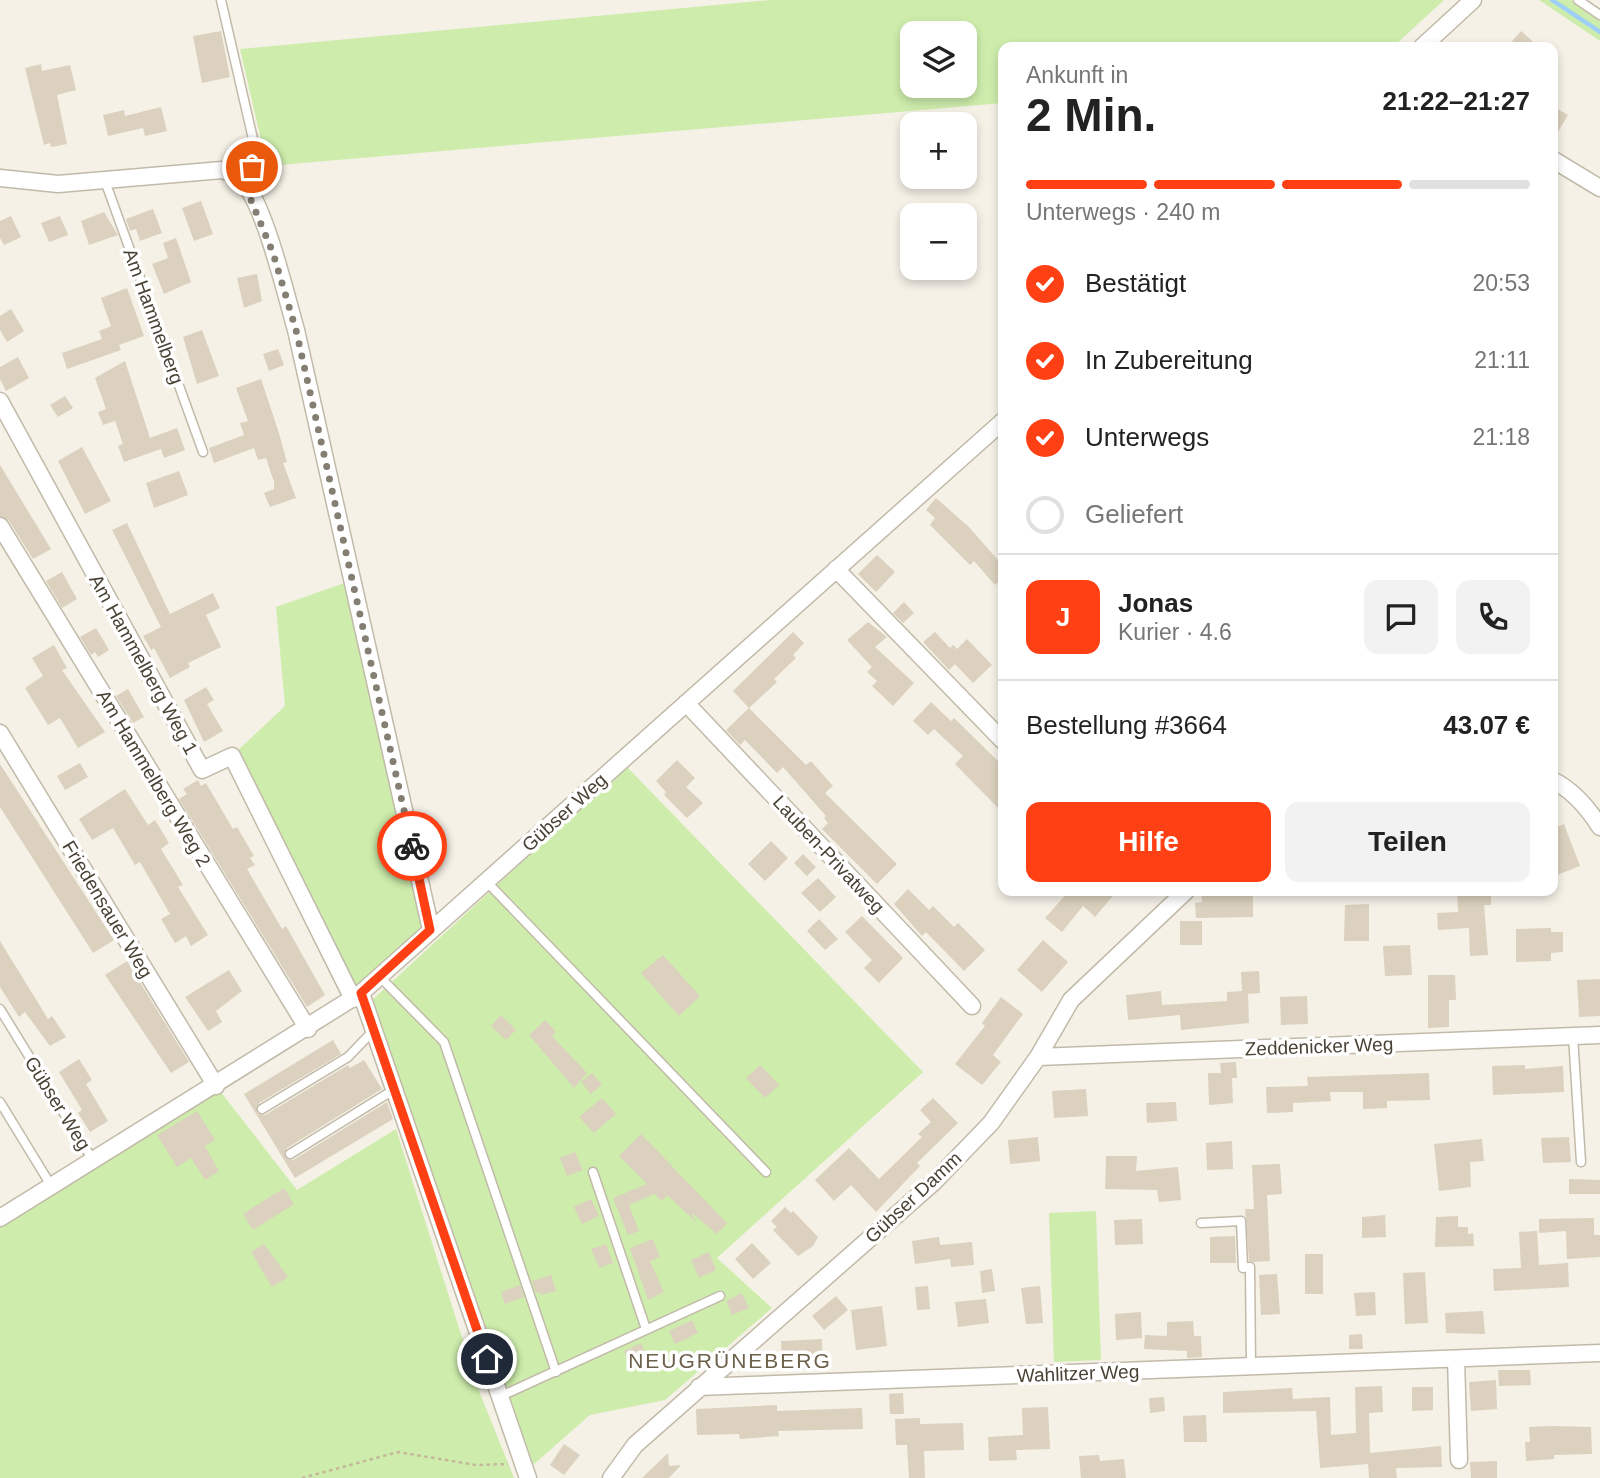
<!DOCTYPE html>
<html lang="de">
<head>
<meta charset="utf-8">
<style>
  :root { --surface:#fff; --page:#f2f2f2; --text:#222; --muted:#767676; --line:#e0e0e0; --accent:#ff4014 }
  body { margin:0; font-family:Arial,sans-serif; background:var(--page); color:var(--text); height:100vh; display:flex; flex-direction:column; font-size:26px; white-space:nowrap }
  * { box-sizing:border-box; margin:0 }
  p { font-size:23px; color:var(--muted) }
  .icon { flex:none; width:38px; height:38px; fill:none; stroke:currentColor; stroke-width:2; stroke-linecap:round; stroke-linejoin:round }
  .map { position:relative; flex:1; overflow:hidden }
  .sheet { position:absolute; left:998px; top:42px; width:560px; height:854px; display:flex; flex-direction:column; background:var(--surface); border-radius:14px; box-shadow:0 4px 10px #0003 }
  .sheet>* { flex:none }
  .tools { position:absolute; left:900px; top:21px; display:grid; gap:14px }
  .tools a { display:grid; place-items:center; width:77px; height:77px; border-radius:14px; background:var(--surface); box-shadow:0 4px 10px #0003; font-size:35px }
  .pin { position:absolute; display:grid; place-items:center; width:60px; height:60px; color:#fff; margin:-30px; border:4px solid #fff; border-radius:50%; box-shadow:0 2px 7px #0007 }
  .courier { position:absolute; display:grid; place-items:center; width:70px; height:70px; margin:-35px; border:5px solid #ff4014; border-radius:50%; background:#fff; color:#222; box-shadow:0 2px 9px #0007 }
  .head em { font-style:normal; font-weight:600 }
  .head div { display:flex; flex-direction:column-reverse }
  .head { display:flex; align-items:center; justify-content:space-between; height:119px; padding:0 28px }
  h1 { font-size:46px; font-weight:600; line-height:52px }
  .bar { display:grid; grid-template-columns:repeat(4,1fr); gap:10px 7px; align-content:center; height:84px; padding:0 28px }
  .bar i { height:9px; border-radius:5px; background:var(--line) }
  .bar .on { background:var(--accent) }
  .bar p { grid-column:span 4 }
  .line { display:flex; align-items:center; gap:18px; padding:0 28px; border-top:2px solid var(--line) }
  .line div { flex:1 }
  .round { display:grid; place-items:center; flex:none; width:74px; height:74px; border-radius:14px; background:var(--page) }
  ol { padding:0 28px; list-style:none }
  li { display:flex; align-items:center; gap:21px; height:77px }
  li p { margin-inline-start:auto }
  li .icon { padding:7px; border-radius:50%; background:var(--accent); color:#fff; stroke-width:4 }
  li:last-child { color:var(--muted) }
  li i { width:38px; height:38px; border:4px solid var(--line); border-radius:50% }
  .primary-button { display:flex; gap:14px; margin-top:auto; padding:14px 28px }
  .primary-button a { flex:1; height:80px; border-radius:14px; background:var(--accent); color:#fff; font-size:28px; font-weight:600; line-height:80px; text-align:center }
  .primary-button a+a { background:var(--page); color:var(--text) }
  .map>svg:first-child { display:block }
  .green { fill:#ceedac; fill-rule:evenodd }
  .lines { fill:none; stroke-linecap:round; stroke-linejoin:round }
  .stream { stroke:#9ed0f7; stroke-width:4.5 }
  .building { fill:#dbd1be }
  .lane-casing { stroke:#c2baa9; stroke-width:11 }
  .street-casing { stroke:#c2baa9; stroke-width:19 }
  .path { stroke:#c5b799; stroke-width:2.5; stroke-dasharray:3.5 3.5; stroke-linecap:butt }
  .lane { stroke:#fff; stroke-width:8 }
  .street { stroke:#fff; stroke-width:16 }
  .done { stroke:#857f73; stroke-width:7; stroke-dasharray:0 12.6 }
  .route { stroke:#ff4014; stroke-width:9 }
  .labels { text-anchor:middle; stroke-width:7; stroke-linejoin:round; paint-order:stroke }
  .street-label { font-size:19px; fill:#494235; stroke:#fff }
  .neighbourhood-label { font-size:21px; letter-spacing:2px; fill:#6d614b; stroke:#fff }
</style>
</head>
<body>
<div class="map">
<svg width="1600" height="1478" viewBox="0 0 1600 1478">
  <rect width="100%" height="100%" fill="#f5f1e7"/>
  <!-- green -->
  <path class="green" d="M770 0H1444L1393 47H1003V103L267 166 240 49ZM912 33H964V86H912Z
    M1539 0H1571L1600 20V41Z
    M353 580 431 930 353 999 232 756 285 706 276 607Z
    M626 766 923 1072 717 1258 772 1308 665 1400 590 1415 533 1465 413 1117 369 1003Z
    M216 1086 297 1190 396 1129 479 1391 514 1478H0V1218Z
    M1096 1211 1101 1360 1054 1362 1049 1213Z"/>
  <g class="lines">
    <!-- stream -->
    <path class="stream" d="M1552 0 1600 32"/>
  </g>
  <!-- building -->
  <path class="building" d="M221 31 230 77 202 83 193 36Z
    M1521 31 1539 47H1519L1512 41Z
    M41 64 42 71 70 65 76 90 57 95 67 144 51 147 50 143 44 145 25 68Z
    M1552 106 1568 115 1552 142Z
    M161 107 167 131 145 136 143 128 108 136 103 115 124 110 125 116Z
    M201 201 213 234 194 241 182 208Z
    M153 209 162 233 140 241 136 229 130 231 126 219Z
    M104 212 118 235 89 245 81 221Z
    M11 216 21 237 4 245 0 238V221Z
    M60 216 68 235 49 242 41 223Z
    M176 238 191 282 164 294 152 264 168 258 163 243Z
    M257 274 262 301 244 308 237 278Z
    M127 288 144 336 119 345 121 350 67 369 62 353 102 339 99 331 111 326 101 298Z
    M11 309 24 331 7 342 0 330V316Z
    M202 330 219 376 197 384 183 337Z
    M278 349 284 365 269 371 263 354Z
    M18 357 29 378 6 391 0 379V367Z
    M125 361 150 438 177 428 185 450 164 458 161 449 124 462 118 446 123 444 115 421 103 425 98 412 106 409 95 378Z
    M261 379 278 430 287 462 283 463 296 498 270 507 264 493 274 489V482L266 458 258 460 254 448 214 463 209 448 244 435 240 423 248 421 236 388Z
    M65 396 73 408 58 417 50 405Z
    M82 447 111 501 85 514 58 461Z
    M0 465 51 549 33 559 9 521 0 516Z
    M179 471 188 495 154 508 146 483Z
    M936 498 969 527 1003 566V578L995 585 974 561 970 565 930 525 935 518 926 510Z
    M127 523 170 614 213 593 220 608 206 615 221 647 188 663 190 667 170 678 154 648 151 650 143 636 161 627 112 530Z
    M877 555 895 572 876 592 858 574Z
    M62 572 77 599 62 608 46 581Z
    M904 602 914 613 903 623 893 613Z
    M868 622 887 637 875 647 914 683 893 706 872 686 877 681 867 672 872 667 847 640Z
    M96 628 109 650 98 657 95 652 91 655 80 637Z
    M793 632 804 643 793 655 796 658 774 679 777 682 749 708 733 691Z
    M935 632 950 648 953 645 957 649 967 639 992 665 973 683 955 664 949 670 923 642Z
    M54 645 67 668 62 670 105 732 78 748 60 718 48 725 25 688 43 676 32 658Z
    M206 687 214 700 207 704 223 731 204 742 184 700Z
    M128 689 144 717 133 723 116 696Z
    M931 702 951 721 954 718 1003 766V813L955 764 963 756 934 729 928 735 913 721Z
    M749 708 806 765 811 761 833 786 825 793 897 864 877 884 822 829 828 823 824 818 826 816 783 767 777 773 745 740 740 745 726 730Z
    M677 760 695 778 686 787 703 803 687 818 664 795 666 792 656 781Z
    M80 763 88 777 65 790 57 776Z
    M0 764 114 940 93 953 0 807Z
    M198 780 201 786 206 783 233 829 237 827 254 856 250 858 255 865 247 869 282 929 286 926 325 995 307 1007 179 799 187 794 183 789Z
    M125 789 148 825 155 820 169 843 161 849 183 885 178 887 208 935 191 946 186 936 175 943 161 919 170 914 140 862 135 865 113 828 92 840 79 819Z
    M1564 824 1580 866 1557 875 1552 864V829Z
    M771 841 788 858 765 881 748 864Z
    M803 854 816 867 807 876 794 863Z
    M818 878 836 897 820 912 801 893Z
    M908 889 929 910 933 906 954 927 958 923 985 950 964 971 926 932 922 936 894 904Z
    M1069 891H1117L1095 917 1083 906 1062 932 1045 918Z
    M1216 891H1253V917L1196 918 1195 903 1202 902 1201 892Z
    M1457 891H1491V905H1484L1488 955 1470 956 1469 928 1438 930 1437 913 1458 912Z
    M1369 904V941H1344L1345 905Z
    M862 916 903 958 879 983 864 968 872 960 845 932Z
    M819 919 838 939 825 950 807 931Z
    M1180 921H1202V945H1180Z
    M1551 928V932H1563V952L1551 953V961L1516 962V929Z
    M1043 940 1068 962 1042 992 1017 970Z
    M0 941 48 1019 52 1016 66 1037 50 1046 25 1012 19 1017 0 987Z
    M1410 945 1412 975 1385 976 1383 946Z
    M663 955 700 996 679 1016 641 973Z
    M127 961 189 1062 171 1073 105 975Z
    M229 970 242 991 216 1011 222 1022 208 1031 185 997Z
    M1259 971 1260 993 1248 994 1249 1023 1181 1030 1180 1015 1128 1020 1126 995 1161 991 1162 1005 1227 1001V992L1242 991 1241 972Z
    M1428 975H1455L1456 1000H1449V1027L1428 1028Z
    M1600 979V1016L1579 1017 1577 980Z
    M1307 996 1308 1024 1281 1025 1280 997Z
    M1001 997 1023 1014 993 1055 1001 1062 982 1085 955 1064 985 1026 982 1023Z
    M501 1015 516 1030 506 1040 491 1026Z
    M545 1020 556 1032 552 1036 587 1073 574 1088 529 1035Z
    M333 1040 341 1054 259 1103 257 1113 265 1115 348 1065 350 1068 364 1060 382 1089 287 1148 285 1158 293 1160 387 1102 393 1119 295 1178 244 1094Z
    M79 1059 92 1080 86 1084 108 1121 90 1132 78 1113 82 1110 59 1072Z
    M1236 1062 1237 1078H1232L1233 1103 1209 1105 1208 1073H1221L1220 1063Z
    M760 1065 779 1085 765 1098 746 1078Z
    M1525 1065V1069L1563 1066 1564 1092 1493 1095 1492 1066Z
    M592 1073 602 1085 591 1094 581 1082Z
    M1429 1073 1430 1100 1387 1101V1108L1363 1109V1092H1330L1331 1101 1293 1103V1112L1267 1113 1266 1087 1308 1086 1307 1077Z
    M1086 1089 1088 1116 1054 1118 1052 1091Z
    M602 1098 616 1114 594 1133 579 1117Z
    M933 1098 958 1123 917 1163 920 1166 876 1212 851 1185 834 1201 815 1180 849 1148 879 1179 922 1137 918 1134 931 1122 920 1110Z
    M1176 1102 1177 1121 1147 1123 1146 1103Z
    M197 1111 215 1140 205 1146 219 1171 205 1180 191 1158 177 1167 157 1135Z
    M641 1134 727 1223 717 1234 691 1212 696 1222 667 1195 662 1201 654 1194 629 1205 639 1231 628 1235 613 1198 647 1184 619 1156Z
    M1038 1137 1040 1161 1010 1164 1008 1140Z
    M1569 1137 1571 1162 1543 1163 1541 1138Z
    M1482 1139 1484 1161 1470 1162 1471 1187 1439 1191 1434 1144Z
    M1232 1141 1233 1169 1207 1170 1206 1143Z
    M575 1152 583 1170 567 1176 560 1158Z
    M1106 1156H1137L1136 1171 1178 1167 1181 1200 1159 1202 1157 1190 1105 1189Z
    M1280 1164 1282 1194 1267 1195 1270 1261 1254 1262 1249 1261 1245 1209H1254L1252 1165Z
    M1569 1179 1600 1180V1194H1569Z
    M284 1188 294 1204 253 1230 243 1214Z
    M591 1199 599 1216 582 1224 574 1207Z
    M785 1207 791 1213 793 1211 818 1237 813 1246 798 1256 773 1230 777 1227 771 1221Z
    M1385 1215 1386 1237 1362 1238V1217Z
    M1458 1216V1227H1468V1234L1473 1233 1474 1246 1435 1247 1436 1217Z
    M1594 1218V1235H1600V1257L1567 1259 1566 1231 1539 1233V1219Z
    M1142 1219 1143 1244 1115 1245 1114 1220Z
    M1537 1231 1539 1265 1568 1263 1569 1287 1494 1291 1493 1269 1521 1268 1519 1232Z
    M1235 1236 1236 1263H1210V1237Z
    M939 1237 940 1245 972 1242 974 1265 951 1267 950 1259 915 1264 912 1241Z
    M653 1239 660 1257 650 1261 664 1292 648 1300 630 1248Z
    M752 1243 771 1263 753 1279 735 1259Z
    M264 1244 288 1277 272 1287 251 1252Z
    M606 1244 613 1263 599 1268 591 1249Z
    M709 1252 716 1270 699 1278 691 1260Z
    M1305 1254H1323V1294H1305Z
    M992 1269 995 1291 982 1293 980 1271Z
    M1425 1272 1428 1323 1405 1324 1403 1273Z
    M1277 1274 1280 1314 1261 1315 1259 1275Z
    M551 1275 556 1291 540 1295 539 1292 536 1293 532 1281Z
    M520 1285 524 1297 505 1304 501 1292Z
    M928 1286 930 1309 917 1310 915 1287Z
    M1040 1286 1043 1323 1026 1324 1021 1288Z
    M1375 1292 1376 1315 1356 1316 1354 1293Z
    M742 1293 749 1308 732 1315 726 1301Z
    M836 1296 848 1310 824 1330 812 1316Z
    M986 1299 989 1323 958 1327 955 1302Z
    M882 1306 887 1346 856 1350 851 1310Z
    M1483 1311 1485 1334 1446 1333 1445 1313Z
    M1141 1312 1142 1338 1116 1340 1115 1314Z
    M692 1320 698 1333 675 1344 669 1331Z
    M1193 1321 1194 1336H1201L1202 1357 1187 1358V1351L1144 1349 1145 1335 1167 1336V1322Z
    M1362 1334 1363 1349H1349V1335Z
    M822 1339 823 1368 782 1369 781 1341Z
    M641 1343 646 1355 629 1363 624 1351Z
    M1498 1370H1530L1531 1385 1499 1386Z
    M1496 1380 1497 1409 1471 1411 1469 1382Z
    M1382 1386 1383 1412 1369 1413 1370 1453 1441 1446 1442 1467 1396 1468 1397 1478H1369L1368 1464 1320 1468 1316 1411 1223 1413V1392L1292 1388 1293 1399 1330 1397 1331 1435 1356 1433 1355 1387Z
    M1412 1387H1433V1410L1412 1411Z
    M903 1393 904 1414H890L889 1394Z
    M1164 1397 1165 1411 1150 1413 1149 1398Z
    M777 1405V1411L862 1408 863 1429 778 1431 779 1436 740 1439 739 1434 697 1435 696 1409Z
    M1048 1407 1050 1449 1016 1450 1017 1460 989 1461 988 1437 1023 1435 1022 1408Z
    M1206 1415 1207 1442H1184L1183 1416Z
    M920 1418V1424L963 1423 964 1450 924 1451 925 1478H909L907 1445H896L895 1419Z
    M1553 1426 1591 1427 1592 1454 1554 1455V1459L1526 1461 1525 1442H1530L1529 1427Z
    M564 1444 580 1455 564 1475 550 1465Z
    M668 1453 669 1466 681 1465 669 1478H642Z
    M1099 1455 1100 1461 1124 1459 1126 1478H1081L1079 1456Z
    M1497 1461V1478H1471L1470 1462Z"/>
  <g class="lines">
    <defs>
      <path id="lane" d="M221 0 256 152 254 163 243 181
        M1578 0 1600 15
        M105 181 203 452
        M486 881 766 1172
        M379 976 444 1042 556 1372
        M0 1009 94 1162
        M1573 1036 1581 1162
        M0 1102 52 1187
        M262 1109 348 1057 374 1030
        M290 1154 395 1089
        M593 1172 646 1329
        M1201 1223 1241 1221 1243 1268 1250 1267 1251 1366
        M499 1397 720 1296"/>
      <path id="street" d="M1422 47 1473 0
        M1552 159 1600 188
        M0 178 58 184 222 170C231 173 239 176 245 184 266 211 286 295 296 330L431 930
        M0 401 202 770 232 756 353 999
        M0 526 308 1029
        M836 569 1003 741
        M686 703 972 1006
        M0 733 216 1086
        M1552 780C1573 790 1588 808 1600 827
        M361 993 528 1478
        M1038 1057 1600 1035
        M0 1218 361 993 1003 421
        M1456 1359 1459 1460
        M699 1387 1600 1353
        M611 1478 635 1445 935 1181 991 1123 1038 1057 1071 1000 1186 891"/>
    </defs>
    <!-- lane casing -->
    <use href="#lane" class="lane-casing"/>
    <!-- street casing -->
    <use href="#street" class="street-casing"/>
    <!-- path -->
    <path class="path" d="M302 1478 398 1452 476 1465 508 1464"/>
    <!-- lane -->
    <use href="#lane" class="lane"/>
    <!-- street -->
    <use href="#street" class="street"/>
  </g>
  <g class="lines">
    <!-- done -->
    <path class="done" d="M252 167 243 181 273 253 296 330 412 846"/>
    <!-- route -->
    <path class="route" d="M412 846 430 930 361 993 487 1359"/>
  </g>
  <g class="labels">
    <!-- street labels -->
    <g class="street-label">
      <text transform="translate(154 316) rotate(70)" y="7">Am Hammelberg</text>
      <text transform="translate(144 664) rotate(61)" y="7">Am Hammelberg Weg 1</text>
      <text transform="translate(154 778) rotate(59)" y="7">Am Hammelberg Weg 2</text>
      <text transform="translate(564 812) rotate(-42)" y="7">Gübser Weg</text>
      <text transform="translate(829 854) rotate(47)" y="7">Lauben-Privatweg</text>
      <text transform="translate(108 909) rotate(59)" y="7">Friedensauer Weg</text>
      <text transform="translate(1319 1046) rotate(-2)" y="7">Zeddenicker Weg</text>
      <text transform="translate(58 1103) rotate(58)" y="7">Gübser Weg</text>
      <text transform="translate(913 1197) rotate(-43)" y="7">Gübser Damm</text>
      <text transform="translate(1078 1373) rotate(-2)" y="7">Wahlitzer Weg</text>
    </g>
    <!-- neighbourhood labels -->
    <g class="neighbourhood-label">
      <text x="730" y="1368">NEUGRÜNEBERG</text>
    </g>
  </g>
</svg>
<div class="tools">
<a><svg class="icon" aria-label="layers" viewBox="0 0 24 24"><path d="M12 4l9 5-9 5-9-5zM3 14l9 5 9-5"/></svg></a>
<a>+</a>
<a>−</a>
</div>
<div class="pin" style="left:252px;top:167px;background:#ea580c"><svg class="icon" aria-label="bag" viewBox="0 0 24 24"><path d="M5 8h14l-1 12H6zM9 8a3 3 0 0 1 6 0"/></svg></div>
<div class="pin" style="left:487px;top:1359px;background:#1f2937"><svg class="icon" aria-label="home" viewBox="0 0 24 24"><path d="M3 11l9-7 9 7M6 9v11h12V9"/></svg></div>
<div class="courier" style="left:412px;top:846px"><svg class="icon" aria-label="bike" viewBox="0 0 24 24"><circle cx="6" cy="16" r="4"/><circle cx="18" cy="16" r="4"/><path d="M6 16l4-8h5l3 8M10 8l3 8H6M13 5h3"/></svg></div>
<section class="sheet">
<div class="head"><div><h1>2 Min.</h1><p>Ankunft in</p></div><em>21:22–21:27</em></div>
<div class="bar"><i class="on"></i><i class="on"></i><i class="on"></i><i></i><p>Unterwegs · 240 m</p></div>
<ol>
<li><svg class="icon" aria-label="check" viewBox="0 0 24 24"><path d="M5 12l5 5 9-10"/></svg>Bestätigt<p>20:53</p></li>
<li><svg class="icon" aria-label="check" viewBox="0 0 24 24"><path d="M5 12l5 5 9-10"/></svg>In Zubereitung<p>21:11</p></li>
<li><svg class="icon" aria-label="check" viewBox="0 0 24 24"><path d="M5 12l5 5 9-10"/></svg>Unterwegs<p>21:18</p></li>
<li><i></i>Geliefert</li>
</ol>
<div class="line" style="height:126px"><b class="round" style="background:var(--accent);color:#fff">J</b><div><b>Jonas</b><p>Kurier · 4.6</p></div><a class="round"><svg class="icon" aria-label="chat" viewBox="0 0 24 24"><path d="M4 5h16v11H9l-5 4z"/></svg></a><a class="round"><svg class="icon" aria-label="phone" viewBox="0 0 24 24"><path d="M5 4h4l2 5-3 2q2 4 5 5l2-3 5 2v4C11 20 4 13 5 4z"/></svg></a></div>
<div class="line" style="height:91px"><div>Bestellung #3664</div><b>43.07 €</b></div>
<div class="primary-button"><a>Hilfe</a><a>Teilen</a></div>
</section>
</div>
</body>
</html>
